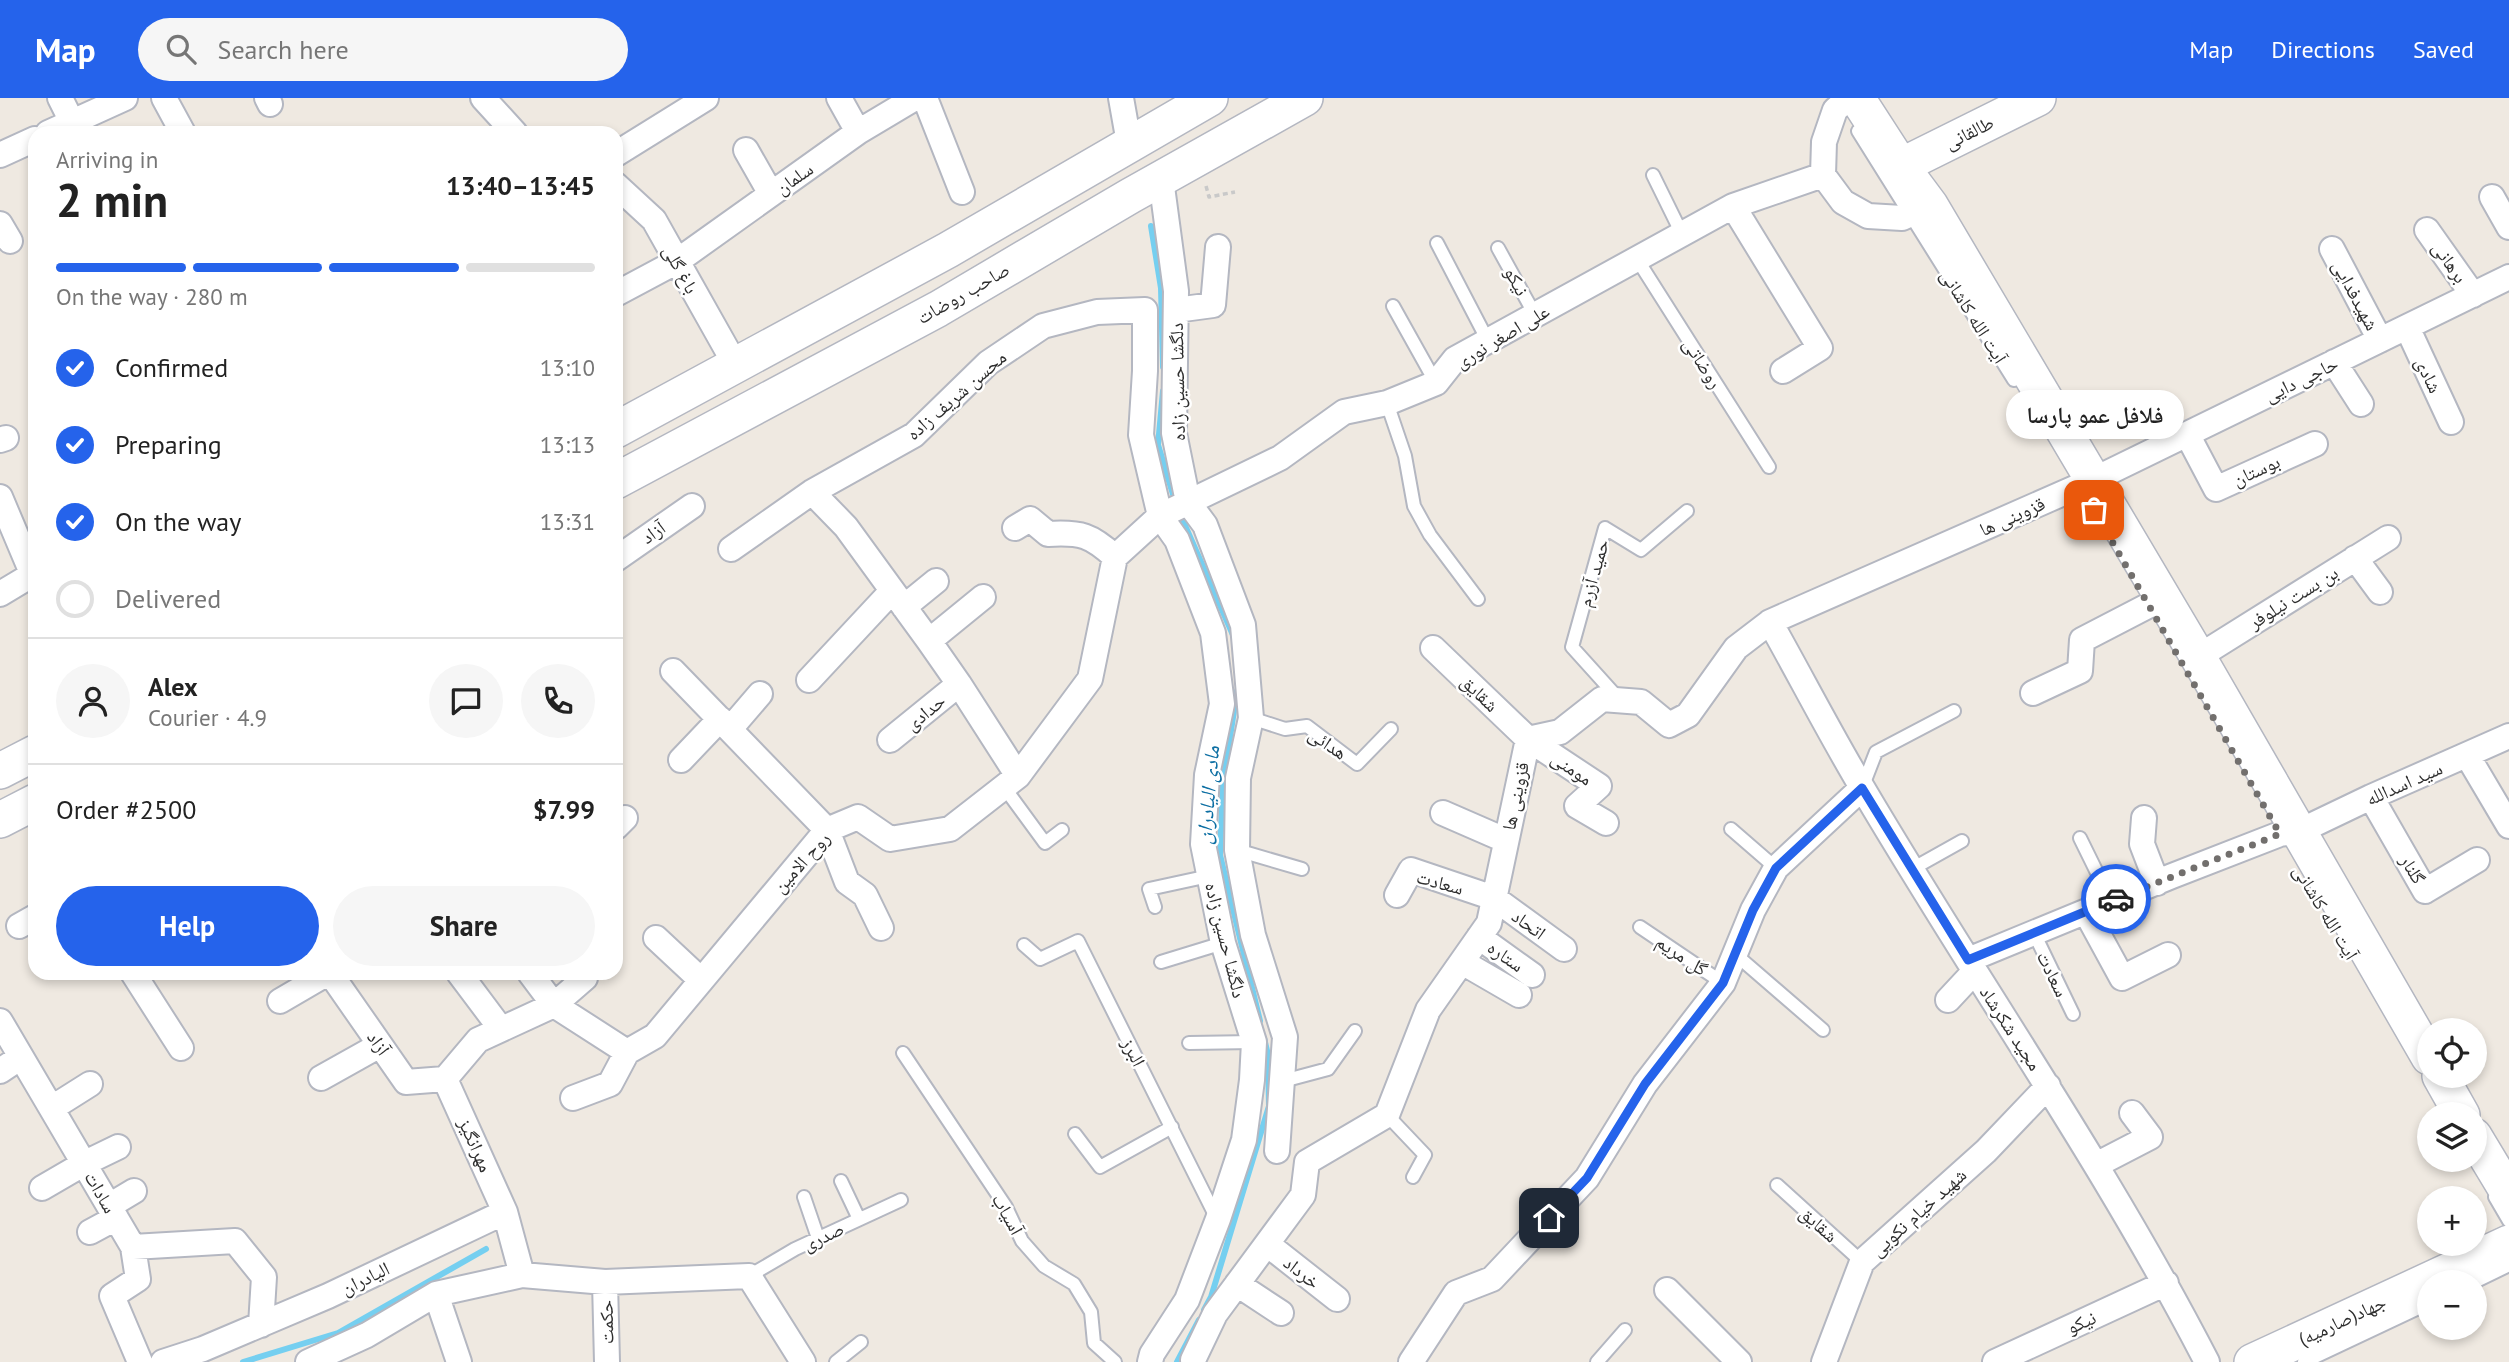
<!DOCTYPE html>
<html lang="en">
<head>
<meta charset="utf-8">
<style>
  :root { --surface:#fff; --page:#f6f6f6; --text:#222; --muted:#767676; --line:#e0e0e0; --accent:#2563eb }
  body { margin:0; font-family:"PT Sans","Noto Naskh Arabic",sans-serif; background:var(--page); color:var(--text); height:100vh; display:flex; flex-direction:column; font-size:26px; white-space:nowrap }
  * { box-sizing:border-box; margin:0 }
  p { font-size:23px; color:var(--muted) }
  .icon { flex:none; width:38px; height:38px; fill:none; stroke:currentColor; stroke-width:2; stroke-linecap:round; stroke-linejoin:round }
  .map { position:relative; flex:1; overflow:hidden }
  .drawer { position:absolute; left:28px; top:28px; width:595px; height:854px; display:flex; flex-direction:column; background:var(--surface); border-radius:21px; box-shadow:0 4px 10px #0003 }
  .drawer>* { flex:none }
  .tools { position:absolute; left:2417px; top:920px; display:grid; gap:14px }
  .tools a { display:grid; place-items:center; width:70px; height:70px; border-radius:50%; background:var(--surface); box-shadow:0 4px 10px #0003; font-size:35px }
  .pin { position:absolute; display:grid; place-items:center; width:60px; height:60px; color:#fff; margin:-30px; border-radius:14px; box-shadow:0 4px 10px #0006 }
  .courier { position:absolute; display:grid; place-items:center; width:70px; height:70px; margin:-35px; border:5px solid #2563eb; border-radius:50%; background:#fff; color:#222; box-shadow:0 2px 9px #0007 }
  .bubble { position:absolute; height:49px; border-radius:24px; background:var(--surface); box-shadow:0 4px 10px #0003; font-size:23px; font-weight:600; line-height:49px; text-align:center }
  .overview em { font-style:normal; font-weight:600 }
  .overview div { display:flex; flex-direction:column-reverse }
  .overview { display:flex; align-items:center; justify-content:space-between; height:119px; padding:0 28px }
  h1 { font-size:46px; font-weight:600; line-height:52px }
  .bar { display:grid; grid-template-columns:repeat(4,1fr); gap:10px 7px; align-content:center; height:84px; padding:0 28px }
  .bar i { height:9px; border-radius:5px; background:var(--line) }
  .bar .on { background:var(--accent) }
  .bar p { grid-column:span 4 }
  .line { display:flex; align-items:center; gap:18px; padding:0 28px; border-top:2px solid var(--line) }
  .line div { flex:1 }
  .round { display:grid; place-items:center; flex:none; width:74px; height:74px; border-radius:37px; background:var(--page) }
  ol { padding:0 28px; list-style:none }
  li { display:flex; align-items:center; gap:21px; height:77px }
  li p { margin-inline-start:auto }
  li .icon { padding:7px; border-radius:50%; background:var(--accent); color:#fff; stroke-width:4 }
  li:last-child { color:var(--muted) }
  li i { width:38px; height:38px; border:4px solid var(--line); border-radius:50% }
  .button { display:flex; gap:14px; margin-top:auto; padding:14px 28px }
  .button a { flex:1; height:80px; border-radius:42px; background:var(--accent); color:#fff; font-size:28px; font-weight:600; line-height:80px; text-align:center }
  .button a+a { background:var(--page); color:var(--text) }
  header { display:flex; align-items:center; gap:42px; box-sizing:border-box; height:98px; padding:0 35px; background:var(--accent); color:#fff }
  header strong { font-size:33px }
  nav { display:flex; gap:38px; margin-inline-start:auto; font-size:24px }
  .search { width:490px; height:63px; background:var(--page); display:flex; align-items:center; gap:18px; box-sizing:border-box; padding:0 24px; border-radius:38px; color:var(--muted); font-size:26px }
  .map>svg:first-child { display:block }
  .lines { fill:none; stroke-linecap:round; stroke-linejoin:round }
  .stream { stroke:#75cff0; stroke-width:6 }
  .lane-casing { stroke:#b4b7c1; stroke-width:16 }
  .street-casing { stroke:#b4b7c1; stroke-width:28 }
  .secondary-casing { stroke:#b4b7c1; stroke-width:38 }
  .path { stroke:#c9c9c9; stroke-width:3.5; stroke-dasharray:5 3.5; stroke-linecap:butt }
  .lane { stroke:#fff; stroke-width:12 }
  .street { stroke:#fff; stroke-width:24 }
  .secondary { stroke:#fff; stroke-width:35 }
  .done { stroke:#726f6d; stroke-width:7; stroke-dasharray:0 12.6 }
  .route { stroke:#2563eb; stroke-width:9 }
  .labels { text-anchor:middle; stroke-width:5; stroke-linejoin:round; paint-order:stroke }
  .street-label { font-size:19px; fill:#2e2e2e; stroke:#fff }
  .water-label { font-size:21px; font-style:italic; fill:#0d6fa3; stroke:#fff }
</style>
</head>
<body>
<header>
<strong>Map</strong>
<div class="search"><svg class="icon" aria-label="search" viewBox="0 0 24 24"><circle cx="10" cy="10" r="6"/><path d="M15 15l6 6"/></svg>Search here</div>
<nav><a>Map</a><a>Directions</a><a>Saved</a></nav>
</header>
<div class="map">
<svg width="2509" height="1264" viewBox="0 0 2509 1264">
  <rect width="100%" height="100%" fill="#efe9e1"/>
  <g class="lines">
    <!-- stream -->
    <path class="stream" d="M1151 128 1161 190 1163 269
      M1163 293 1158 347 1176 406
      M1180 416 1233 537
      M1237 593 1223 685 1220 757 1260 923
      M1204 1212 1211 1199 1269 1008 1268 957 1264 940
      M243 1264 338 1235 486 1151
      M1177 1264 1199 1222"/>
    <defs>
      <path id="lane" d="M1858 33 2014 282
        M1653 77 1682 136
        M1437 145 1488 243
        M1498 150 1535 217
        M1637 161 1769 369
        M1393 208 1436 285
        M1387 305 1405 358 1414 408 1430 437 1478 501
        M1618 600 1572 549 1605 430 1641 452 1687 413
        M1251 620 1285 631 1307 628 1357 666 1391 631
        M1004 689 1045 745 1062 732
        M1862 690 1876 654 1954 613
        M1731 731 1776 770
        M2080 740 2111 803
        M1237 752 1302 771
        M1912 771 1962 743
        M1155 809 1149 791 1209 778
        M1640 829 1723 885
        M2034 835 2073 916
        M1024 847 1040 861 1078 843 1217 1121
        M1735 856 1823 932
        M1161 864 1223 845
        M1189 945 1254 944
        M903 955 1006 1109 1022 1143 1044 1168 1074 1186 1091 1214 1094 1245 1115 1264
        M1283 983 1328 971 1355 933
        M1387 1017 1425 1057 1413 1079
        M1075 1036 1100 1069 1172 1029
        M841 1083 859 1121
        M1777 1087 1862 1164
        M804 1099 818 1140
        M2495 1099 2509 1123
        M749 1178 795 1151 901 1102
        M2472 1185 2509 1167
        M836 1264 861 1244
        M1597 1264 1625 1232
        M2304 1264 2429 1205"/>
      <path id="street" d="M60 0 72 24
        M164 0 183 35
        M267 0 270 6
        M483 0 515 35
        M839 0 858 34
        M925 0 962 94
        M1121 0 1129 45
        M1849 0 1835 12 1824 44 1823 77 1843 104 1868 118 1902 120 1930 107
        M48 35 125 0
        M746 52 771 96
        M616 56 706 0
        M0 57 35 41
        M1161 81 1176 193 1174 335 1188 404 1205 427 1243 527 1251 620 1238 680 1237 752 1253 837 1285 939 1277 1053
        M616 87 654 122 735 266
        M2492 99 2509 129
        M1733 108 1820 250 1783 273
        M0 126 10 143
        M2427 132 2473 197
        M2332 151 2380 242
        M616 196 676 164 858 34 915 0
        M1176 212 1213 207 1218 149
        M2407 229 2451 324
        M2334 264 2361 306
        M2187 336 2216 391 2315 346
        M0 342 6 340
        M812 394 846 429 929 543 959 586 1018 678
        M0 399 35 482
        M1015 430 1030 421 1048 436C1081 434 1091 437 1115 459
        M731 451 812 394 914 337 988 265 1043 228 1097 214 1145 212V273L1141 337 1160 418 1177 442 1213 535 1222 606 1207 677 1203 746 1223 845 1254 944 1252 982 1244 1042 1218 1121 1187 1202 1152 1256 1150 1264
        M2355 460 2380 494
        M616 461 692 408
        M0 496 35 475
        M904 509 936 483
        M1770 524C1801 579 1830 636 1863 691 1976 883 2105 1066 2207 1264
        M929 543 983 499
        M1433 550 1528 641 1599 688 1577 708 1606 725
        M2198 559 2388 440
        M673 573 827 732 847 784 865 797 881 830
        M809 582 892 493
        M2033 595 2080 573 2082 542 2163 500
        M730 631 760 596
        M890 642 959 586
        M2467 657 2509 728
        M681 662 720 621
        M2371 699 2425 793 2477 762
        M1443 715 1505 742
        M2144 720 2142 746 2157 785
        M616 729 625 720
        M1397 797 1411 772 1494 800 1564 851
        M2086 814 2122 880 2168 857
        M19 828 35 819
        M1479 839 1532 877
        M656 840 701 882
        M1968 862 2172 778 2280 736 2300 733 2371 699 2509 638
        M1462 864 1519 897
        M133 875 181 950
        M330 875 406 984 445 981
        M459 875 501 931
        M530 875 554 907 585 880
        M1948 902 1975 873
        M280 903 328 875
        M0 923 133 1149 138 1181 112 1198 140 1264
        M0 973 21 959
        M321 980 380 947
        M445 981 478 942 554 907 627 954 655 938 827 732 858 719 890 741 950 731 1018 678 1090 581 1115 459 1160 418 1280 360 1344 314 1387 305 1436 285 1455 261 1733 108 1823 77
        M445 981 505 1114 522 1177 605 1184 749 1178 803 1264
        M573 1000 610 986 627 954
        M52 1010 90 986
        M1307 1064 1387 1017 1428 912 1489 825 1528 641 1560 634 1602 601 1641 604 1669 627 1688 617 1736 550 1770 524 2093 382 2509 179
        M2096 1067 2150 1039 2132 1015
        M42 1090 85 1065 118 1049
        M109 1108 134 1093
        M90 1134 116 1120
        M1267 1146 1337 1201
        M133 1149 235 1143 264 1179 261 1227
        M605 1184 607 1264
        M1237 1186 1281 1215
        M1667 1192 1739 1264
        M436 1196 459 1264
        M1193 1262 1215 1216 1303 1097 1307 1064
        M163 1264 203 1251 328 1198 505 1114
        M308 1264 367 1237 436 1196 522 1177
        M1411 1264 1456 1195 1492 1181 1587 1080 1645 986 1723 885 1753 812 1776 770 1862 690
        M1824 1264 1862 1164 1986 1053 2048 988
        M1995 1264 2166 1185"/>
      <path id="secondary" d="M1857 0 1901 68 1930 107 2198 559 2429 959
        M1901 68 2038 0
        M616 332 948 152 1210 0
        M616 383 938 211 1130 98 1305 0
        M0 673 35 655
        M0 722 35 704
        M2440 978 2462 1017
        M2474 1038 2509 1096
        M2252 1264 2509 1145"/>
    </defs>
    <!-- lane casing -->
    <use href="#lane" class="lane-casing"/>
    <!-- street casing -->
    <use href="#street" class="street-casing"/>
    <!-- secondary casing -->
    <use href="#secondary" class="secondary-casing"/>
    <!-- path -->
    <path class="path" d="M1206 88 1209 99 1235 94"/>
    <!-- lane -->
    <use href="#lane" class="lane"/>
    <!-- street -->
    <use href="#street" class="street"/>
    <!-- secondary -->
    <use href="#secondary" class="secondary"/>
  </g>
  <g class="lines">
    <!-- done -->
    <path class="done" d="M2094 412 2280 736 2116 801"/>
    <!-- route -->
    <path class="route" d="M1549 1120 1587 1080 1645 986 1723 885 1753 812 1776 770 1862 690 1968 862 2116 801"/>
  </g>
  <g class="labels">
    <!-- street labels -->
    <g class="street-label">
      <text transform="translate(1969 34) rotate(-26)" y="7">طالقانی</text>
      <text transform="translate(794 80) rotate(-35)" y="7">سلمان</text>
      <text transform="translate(2450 164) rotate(55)" y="7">برهانی</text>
      <text transform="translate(681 171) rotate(61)" y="7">باغ گلی</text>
      <text transform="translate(1517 183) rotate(62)" y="7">نیکو</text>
      <text transform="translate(963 195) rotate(-30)" y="7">صاحب روضات</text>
      <text transform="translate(2356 197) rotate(62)" y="7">شهیدفدایی</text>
      <text transform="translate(1974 218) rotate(58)" y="7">آیت الله کاشانی</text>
      <text transform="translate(1502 238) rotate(-31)" y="7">علی اصغر نوری</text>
      <text transform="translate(1703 265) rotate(58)" y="7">روضاتی</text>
      <text transform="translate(2429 277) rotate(65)" y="7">شادی</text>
      <text transform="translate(2301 281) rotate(-26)" y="7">حاجی دایی</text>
      <text transform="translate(1177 284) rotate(-91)" y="7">دلگشا حسین زاده</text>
      <text transform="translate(956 297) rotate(-41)" y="7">محسن شریف زاده</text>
      <text transform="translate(2256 372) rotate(-24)" y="7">بوستان</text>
      <text transform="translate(2012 418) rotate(-24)" y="7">قزوینی ها</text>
      <text transform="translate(653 434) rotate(-35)" y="7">آزاد</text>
      <text transform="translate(1593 475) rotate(-74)" y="7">حمید آزرم</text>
      <text transform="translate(2293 499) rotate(-32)" y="7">بن بست نیلوفر</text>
      <text transform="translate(1480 595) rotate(44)" y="7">شقایق</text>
      <text transform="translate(925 614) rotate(-39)" y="7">حدادی</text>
      <text transform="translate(1328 645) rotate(34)" y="7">هدائی</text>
      <text transform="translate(1572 670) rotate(34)" y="7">مومنی</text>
      <text transform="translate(2404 685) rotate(-24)" y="7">سید اسدالله</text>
      <text transform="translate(1515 698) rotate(-78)" y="7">قزوینی ها</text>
      <text transform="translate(801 764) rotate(-48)" y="7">روح الامین</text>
      <text transform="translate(2413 771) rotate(59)" y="7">گلنار</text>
      <text transform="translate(1440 784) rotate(15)" y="7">سعادت</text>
      <text transform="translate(2326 814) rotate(59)" y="7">آیت الله کاشانی</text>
      <text transform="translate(1529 826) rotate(36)" y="7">اتحاد</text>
      <text transform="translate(1226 842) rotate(76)" y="7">دلگشا حسین زاده</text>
      <text transform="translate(1682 857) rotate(34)" y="7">گل مریم</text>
      <text transform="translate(1506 858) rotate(35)" y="7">ستاره</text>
      <text transform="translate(2053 876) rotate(64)" y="7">سعادت</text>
      <text transform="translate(2011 930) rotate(57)" y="7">مجید شکرشاد</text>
      <text transform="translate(379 945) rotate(55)" y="7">آزاد</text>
      <text transform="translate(1134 954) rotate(63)" y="7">البرز</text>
      <text transform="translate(476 1047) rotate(66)" y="7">مهرانگیز</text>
      <text transform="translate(101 1094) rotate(60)" y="7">سادات</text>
      <text transform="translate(1918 1114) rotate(-42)" y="7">شهید خیام نکویی</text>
      <text transform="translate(1008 1116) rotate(61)" y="7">آسیاب</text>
      <text transform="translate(1819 1126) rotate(42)" y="7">شقایق</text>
      <text transform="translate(823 1138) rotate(-25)" y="7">صدری</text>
      <text transform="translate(1302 1174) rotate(38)" y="7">خرداد</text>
      <text transform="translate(365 1180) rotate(-26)" y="7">الیادران</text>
      <text transform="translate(2342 1222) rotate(-25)" y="7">جهاد(صارمیه)</text>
      <text transform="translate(606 1224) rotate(-91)" y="7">حکمت</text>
      <text transform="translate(2081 1224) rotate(-24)" y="7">نیکو</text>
    </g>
    <!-- water labels -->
    <g class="water-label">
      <text transform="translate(1208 697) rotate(-85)" y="7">مادی الیادران</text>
    </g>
  </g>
</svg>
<div class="tools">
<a><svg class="icon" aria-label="locate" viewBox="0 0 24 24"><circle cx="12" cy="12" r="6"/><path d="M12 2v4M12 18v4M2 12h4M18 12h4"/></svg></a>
<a><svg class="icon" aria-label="layers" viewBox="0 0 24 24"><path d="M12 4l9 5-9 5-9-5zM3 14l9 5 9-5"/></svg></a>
<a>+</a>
<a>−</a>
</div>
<div class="pin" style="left:2094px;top:412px;background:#ea580c"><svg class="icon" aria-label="bag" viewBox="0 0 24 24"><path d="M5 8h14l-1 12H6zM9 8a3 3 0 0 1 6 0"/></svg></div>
<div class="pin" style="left:1549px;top:1120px;background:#1f2937"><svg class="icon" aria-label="home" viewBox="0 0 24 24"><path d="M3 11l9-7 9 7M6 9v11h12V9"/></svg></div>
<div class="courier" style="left:2116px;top:801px"><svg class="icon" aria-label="car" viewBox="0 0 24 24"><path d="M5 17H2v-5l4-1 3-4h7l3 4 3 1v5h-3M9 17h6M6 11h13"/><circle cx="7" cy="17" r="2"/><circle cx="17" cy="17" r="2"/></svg></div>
<div class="bubble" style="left:2006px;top:292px;width:178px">فلافل عمو پارسا</div>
<section class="drawer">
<div class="overview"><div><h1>2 min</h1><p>Arriving in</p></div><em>13:40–13:45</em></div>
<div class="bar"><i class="on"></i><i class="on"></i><i class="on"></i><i></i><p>On the way · 280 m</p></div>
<ol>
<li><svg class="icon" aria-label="check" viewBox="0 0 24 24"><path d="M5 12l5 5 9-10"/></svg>Confirmed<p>13:10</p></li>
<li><svg class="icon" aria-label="check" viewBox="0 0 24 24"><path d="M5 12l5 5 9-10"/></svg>Preparing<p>13:13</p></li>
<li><svg class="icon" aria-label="check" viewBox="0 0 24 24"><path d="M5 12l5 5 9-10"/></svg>On the way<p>13:31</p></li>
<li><i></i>Delivered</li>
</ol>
<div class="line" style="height:126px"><a class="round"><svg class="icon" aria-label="person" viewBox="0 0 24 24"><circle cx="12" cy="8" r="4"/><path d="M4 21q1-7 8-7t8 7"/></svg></a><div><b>Alex</b><p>Courier · 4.9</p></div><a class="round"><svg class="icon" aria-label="chat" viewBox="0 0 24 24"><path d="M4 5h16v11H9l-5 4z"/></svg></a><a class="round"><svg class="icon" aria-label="phone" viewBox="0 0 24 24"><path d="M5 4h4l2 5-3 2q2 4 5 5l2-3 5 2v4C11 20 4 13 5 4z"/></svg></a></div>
<div class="line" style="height:91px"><div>Order #2500</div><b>$7.99</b></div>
<div class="button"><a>Help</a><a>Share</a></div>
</section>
</div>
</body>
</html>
